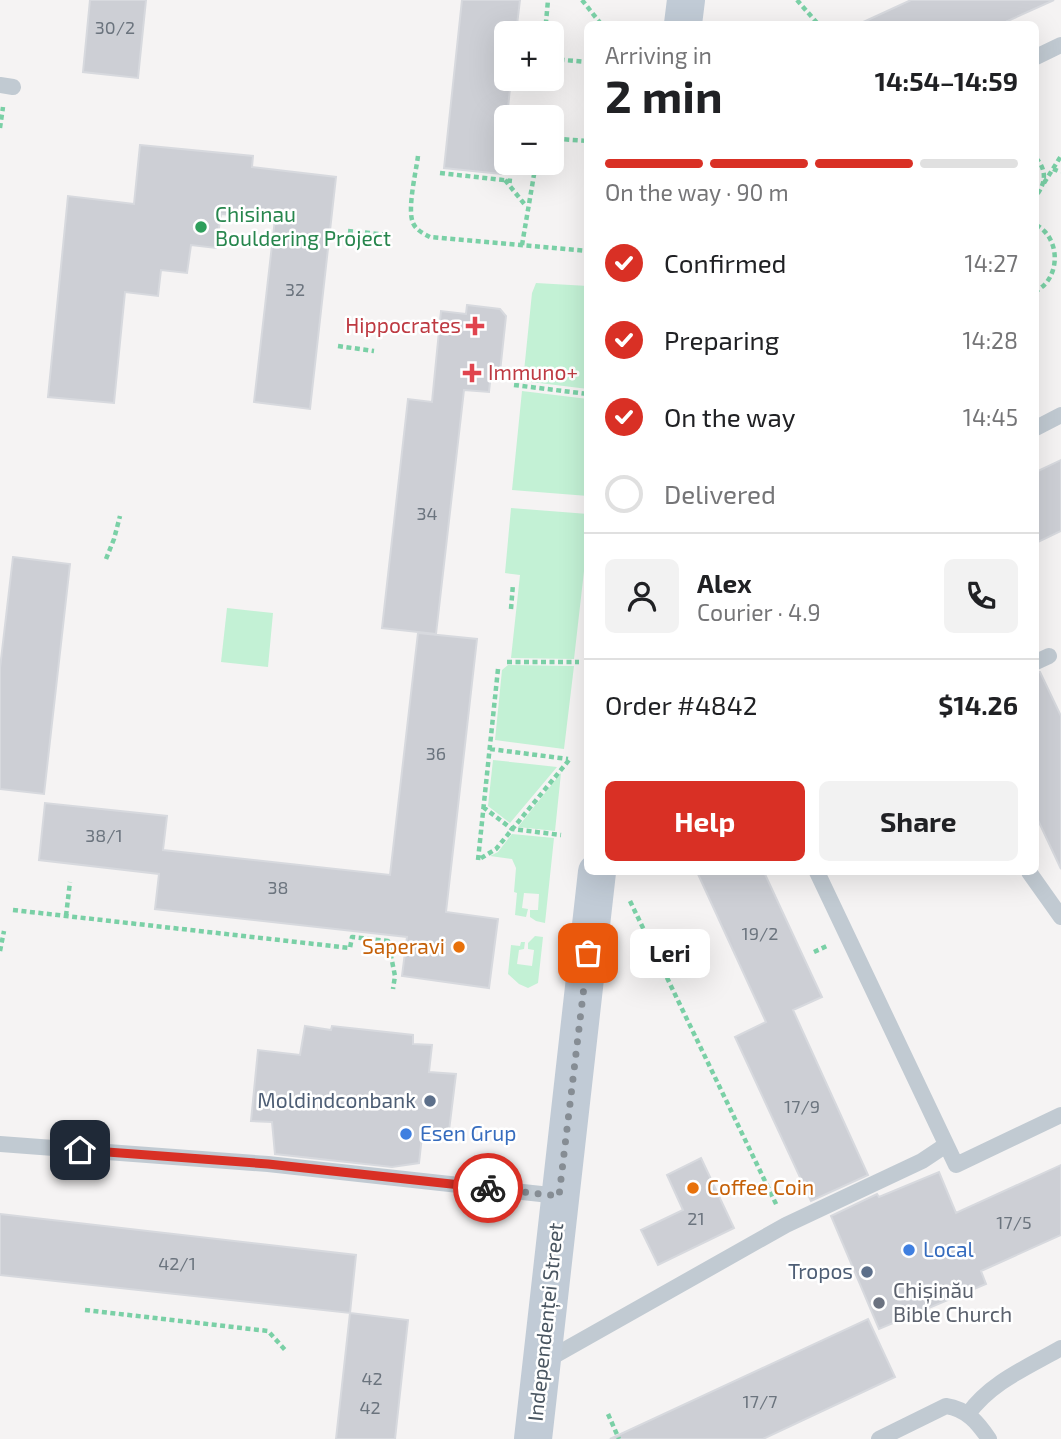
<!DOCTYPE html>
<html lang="en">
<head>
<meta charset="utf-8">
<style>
  :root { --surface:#fff; --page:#f2f2f2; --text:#202124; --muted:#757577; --line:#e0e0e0; --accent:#d93025 }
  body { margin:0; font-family:"Exo 2",sans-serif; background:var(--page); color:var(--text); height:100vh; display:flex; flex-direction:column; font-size:26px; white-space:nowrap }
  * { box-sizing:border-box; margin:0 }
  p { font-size:23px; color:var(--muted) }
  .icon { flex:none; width:38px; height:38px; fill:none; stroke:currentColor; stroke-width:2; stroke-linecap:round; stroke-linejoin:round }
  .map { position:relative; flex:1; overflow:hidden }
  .drawer { position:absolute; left:584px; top:21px; width:455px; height:854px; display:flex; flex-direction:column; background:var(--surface); border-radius:10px; box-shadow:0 7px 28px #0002 }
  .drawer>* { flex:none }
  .tools { position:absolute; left:494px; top:21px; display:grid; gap:14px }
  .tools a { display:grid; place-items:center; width:70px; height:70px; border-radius:10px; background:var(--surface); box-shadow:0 7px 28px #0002; font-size:35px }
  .pin { position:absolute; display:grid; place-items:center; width:60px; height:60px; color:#fff; margin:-30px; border-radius:14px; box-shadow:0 4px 10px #0006 }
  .courier { position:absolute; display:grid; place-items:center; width:70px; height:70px; margin:-35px; border:5px solid #d93025; border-radius:50%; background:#fff; color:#222; box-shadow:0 2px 9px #0007 }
  .bubble { position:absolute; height:49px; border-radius:10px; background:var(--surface); box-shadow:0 7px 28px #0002; font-size:23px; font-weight:700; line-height:49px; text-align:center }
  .overview em { font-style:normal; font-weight:700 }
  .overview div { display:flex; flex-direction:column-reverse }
  .overview { display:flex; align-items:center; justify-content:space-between; height:119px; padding:0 21px }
  h1 { font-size:46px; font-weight:700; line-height:52px }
  .bar { display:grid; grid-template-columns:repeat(4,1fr); gap:10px 7px; align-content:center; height:84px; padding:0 21px }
  .bar i { height:9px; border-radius:5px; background:var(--line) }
  .bar .on { background:var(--accent) }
  .bar p { grid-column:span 4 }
  .line { display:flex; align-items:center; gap:18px; padding:0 21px; border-top:2px solid var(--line) }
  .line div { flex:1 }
  .round { display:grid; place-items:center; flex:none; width:74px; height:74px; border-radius:10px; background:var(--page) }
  ol { padding:0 21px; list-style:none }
  li { display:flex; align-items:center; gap:21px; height:77px }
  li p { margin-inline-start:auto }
  li .icon { padding:7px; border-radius:50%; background:var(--accent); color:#fff; stroke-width:4 }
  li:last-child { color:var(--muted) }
  li i { width:38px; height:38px; border:4px solid var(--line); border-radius:50% }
  .button { display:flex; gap:14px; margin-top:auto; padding:14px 21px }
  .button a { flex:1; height:80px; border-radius:10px; background:var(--accent); color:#fff; font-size:28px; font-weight:700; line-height:80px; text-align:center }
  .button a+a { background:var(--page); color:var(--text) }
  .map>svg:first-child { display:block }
  .green { fill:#c3f1d5 }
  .building { fill:#cdcfd5; stroke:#d7d9de; stroke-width:2 }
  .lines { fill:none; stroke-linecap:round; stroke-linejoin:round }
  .path { stroke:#7ad0a6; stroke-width:4.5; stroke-dasharray:5 3.5; stroke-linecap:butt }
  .lane { stroke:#c1cad2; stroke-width:16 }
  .secondary { stroke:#c1cbd6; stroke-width:38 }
  .done { stroke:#868d94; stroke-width:7; stroke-dasharray:0 12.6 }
  .route { stroke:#d93025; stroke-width:9 }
  .leisure-dot { fill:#2e9e5b; stroke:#fff; stroke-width:2.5 }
  .health-dot { fill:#e0444e; stroke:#fff; stroke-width:2.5 }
  .food-dot { fill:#e8710a; stroke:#fff; stroke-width:2.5 }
  .service-dot { fill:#5c6f8a; stroke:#fff; stroke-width:2.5 }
  .shop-dot { fill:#3f7fe0; stroke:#fff; stroke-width:2.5 }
  .worship-dot { fill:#6b7280; stroke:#fff; stroke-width:2.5 }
  .labels { text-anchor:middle; stroke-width:5; stroke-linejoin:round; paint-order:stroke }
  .number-label { font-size:18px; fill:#6b747e }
  .leisure-label { font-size:21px; fill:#27864d; stroke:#fff; text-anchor:start }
  .health-label { font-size:21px; fill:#be3a42; stroke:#fff; text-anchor:end }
  .food-label { font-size:21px; fill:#c56008; stroke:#fff; text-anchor:end }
  .service-label { font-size:21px; fill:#4e5e75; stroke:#fff; text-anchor:end }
  .shop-label { font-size:21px; fill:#366cbe; stroke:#fff; text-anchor:start }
  .worship-label { font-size:21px; fill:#5b616d; stroke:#fff; text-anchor:start }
  .street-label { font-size:21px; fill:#4a5661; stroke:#fff }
</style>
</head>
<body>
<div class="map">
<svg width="1061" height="1439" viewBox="0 0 1061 1439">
  <rect width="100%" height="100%" fill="#f5f3f3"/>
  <!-- green -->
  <path class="green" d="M536 283 588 286V389L523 381 532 293Z
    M522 391 588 399V496L512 490Z
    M511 508 588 514V536L574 659 511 658 520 575 505 573Z
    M227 608 273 613 268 667 221 662Z
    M508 665 574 666 564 749 495 740 502 670Z
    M493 760 557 767 510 823 488 806Z
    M561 773 555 831 518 827Z
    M512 834 554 838 545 923 536 921 530 917V910H538L539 894 524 893 522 908 528 909 526 917 515 915 517 893 514 892 516 868 512 859 490 856 498 852Z
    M535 936 543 937 538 983 528 988 519 984 508 974 511 945 520 946 521 942H525L524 949 519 950 517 964 532 966 534 950 528 949V943Z"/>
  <!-- building -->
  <path class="building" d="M90 0H146L138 78 83 72Z
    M462 0H520L516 33H506V79H511L501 174 444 168Z
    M911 0H1054L1001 24H859Z
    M140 145 253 156 252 167 336 177 310 409 254 402 275 219 221 214 216 248 191 245 187 273 161 270 158 296 125 292 114 403 48 397 68 196 134 204Z
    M467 305 500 309 506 316 500 372H491L489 392 464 390 436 634 382 628 408 399 432 402 441 311 466 314Z
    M1061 460V531L1036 543V472Z
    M13 557 70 564 44 794 0 789V668Z
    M418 633 477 639 446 912 498 919 489 988 402 976 407 937 155 909 159 874 39 860 45 803 167 816 163 850 390 875Z
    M1036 672H1040L1061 716V869L1036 816Z
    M697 872H764L822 997 793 1010 868 1175 811 1201 735 1037 766 1022Z
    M305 1026 331 1030 332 1026 413 1035V1044L432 1045 429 1072 456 1074 448 1139 422 1136 419 1163 392 1167 275 1154 272 1122 251 1121 258 1050 300 1055Z
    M701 1158 734 1228 658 1265 641 1230 683 1210 667 1175Z
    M1061 1165V1235L981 1271 986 1284 879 1329 831 1216 877 1194 879 1197 939 1172 956 1213Z
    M0 1214 356 1255 350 1313 0 1275Z
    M350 1313 408 1320 395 1439H336Z
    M868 1319 895 1377 763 1439H610Z"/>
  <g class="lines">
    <!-- path -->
    <path class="path" d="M582 0 601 24
      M797 0 818 24
      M1011 23 1012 24
      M545 33 548 0
      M551 59 588 62
      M0 128 3 107
      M551 148 560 139 588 141
      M418 156C416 172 407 209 413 223 416 230 424 234 430 237L588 251
      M1036 158C1047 170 1046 183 1036 196
      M1053 169 1061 172
      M440 173 512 181
      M505 180 526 206
      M1044 183 1061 156
      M1036 225C1061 238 1061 278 1036 291
      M348 231 390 235
      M522 245 536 163
      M338 346 374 351
      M514 385 588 394
      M106 559 114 539 120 516
      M511 609 513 584
      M507 662H579
      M498 669 478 860 496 849 569 760
      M490 749 568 759
      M483 807 512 829 561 835
      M630 901 777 1206
      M13 910 350 948 352 937 388 941 395 976 393 989
      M66 916 70 882
      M0 951 4 931
      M814 952 829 945
      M85 1310 268 1331 287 1352
      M608 1414 619 1439"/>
    <!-- lane -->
    <path class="lane" d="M1036 57 1061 45
      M0 85 13 87
      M1036 428 1061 415
      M1036 662 1049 656
      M817 872 956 1165 1061 1115
      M1029 872 1061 917
      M0 1144 268 1164 559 1196
      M545 1361 786 1225 922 1161 946 1145
      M968 1414C991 1382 1028 1367 1061 1348
      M879 1439 946 1406C967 1409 978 1423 989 1439"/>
    <!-- secondary -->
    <path class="secondary" d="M683 24 686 0
      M533 1439 597 872"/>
  </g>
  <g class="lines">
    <!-- done -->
    <path class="done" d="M488 1188 559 1196 588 953"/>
    <!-- route -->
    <path class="route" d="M80 1150 268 1164 488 1188"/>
  </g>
  <!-- markers -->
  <circle class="leisure-dot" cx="201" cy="227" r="7"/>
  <g class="health-dot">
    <path d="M471.5 315.5h7v7h7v7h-7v7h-7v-7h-7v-7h7z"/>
    <path d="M468.5 362.5h7v7h7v7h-7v7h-7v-7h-7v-7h7z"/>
  </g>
  <g class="food-dot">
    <circle cx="459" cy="947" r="7"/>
    <circle cx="693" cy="1188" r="7"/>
  </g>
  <g class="service-dot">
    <circle cx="430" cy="1101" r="7"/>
    <circle cx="867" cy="1272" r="7"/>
  </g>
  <g class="shop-dot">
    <circle cx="406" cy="1134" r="7"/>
    <circle cx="909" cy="1250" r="7"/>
  </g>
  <circle class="worship-dot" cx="879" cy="1303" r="7"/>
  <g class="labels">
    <!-- number labels -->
    <g class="number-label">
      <text x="115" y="34">30/2</text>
      <text x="295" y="296">32</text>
      <text x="427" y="520">34</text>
      <text x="436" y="760">36</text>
      <text x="104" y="842">38/1</text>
      <text x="278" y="894">38</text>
      <text x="760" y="940">19/2</text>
      <text x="802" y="1113">17/9</text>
      <text x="696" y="1225">21</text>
      <text x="1014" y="1229">17/5</text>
      <text x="177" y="1270">42/1</text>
      <text x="372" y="1385">42</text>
      <text x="760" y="1408">17/7</text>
      <text x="370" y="1414">42</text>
    </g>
    <!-- leisure labels -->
    <g class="leisure-label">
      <text x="215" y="222">Chisinau<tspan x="215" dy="24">Bouldering Project</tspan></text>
    </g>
    <!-- health labels -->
    <g class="health-label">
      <text x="461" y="333">Hippocrates</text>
      <text x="488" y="380" text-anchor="start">Immuno+</text>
    </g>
    <!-- food labels -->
    <g class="food-label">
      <text x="445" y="954">Saperavi</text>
      <text x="707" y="1195" text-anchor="start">Coffee Coin</text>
    </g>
    <!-- service labels -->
    <g class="service-label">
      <text x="416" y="1108">Moldindconbank</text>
      <text x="853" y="1279">Tropos</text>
    </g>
    <!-- shop labels -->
    <g class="shop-label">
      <text x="420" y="1141">Esen Grup</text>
      <text x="923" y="1257">Local</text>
    </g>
    <!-- worship labels -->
    <g class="worship-label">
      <text x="893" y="1298">Chișinău<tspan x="893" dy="24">Bible Church</tspan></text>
    </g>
    <!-- street labels -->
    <g class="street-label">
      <text transform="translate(546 1322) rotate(-84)" y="7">Independenței Street</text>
    </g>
  </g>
</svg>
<div class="tools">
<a>+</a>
<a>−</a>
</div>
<div class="pin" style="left:588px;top:953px;background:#ea580c"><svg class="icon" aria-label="bag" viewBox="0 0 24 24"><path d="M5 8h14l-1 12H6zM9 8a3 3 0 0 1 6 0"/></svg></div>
<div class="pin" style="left:80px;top:1150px;background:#1f2937"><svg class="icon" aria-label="home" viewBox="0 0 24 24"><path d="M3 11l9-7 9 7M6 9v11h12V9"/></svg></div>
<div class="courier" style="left:488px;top:1188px"><svg class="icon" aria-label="bike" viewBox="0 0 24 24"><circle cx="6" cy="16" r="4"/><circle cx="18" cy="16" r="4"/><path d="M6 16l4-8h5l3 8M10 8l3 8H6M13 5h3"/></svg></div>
<div class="bubble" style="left:630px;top:929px;width:80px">Leri</div>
<section class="drawer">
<div class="overview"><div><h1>2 min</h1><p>Arriving in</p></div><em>14:54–14:59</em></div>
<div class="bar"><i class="on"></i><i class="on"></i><i class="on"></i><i></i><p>On the way · 90 m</p></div>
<ol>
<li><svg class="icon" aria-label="check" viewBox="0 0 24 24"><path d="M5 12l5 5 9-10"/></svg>Confirmed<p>14:27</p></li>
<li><svg class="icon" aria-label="check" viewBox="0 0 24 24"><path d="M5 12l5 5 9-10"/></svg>Preparing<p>14:28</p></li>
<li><svg class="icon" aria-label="check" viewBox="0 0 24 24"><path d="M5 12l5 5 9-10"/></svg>On the way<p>14:45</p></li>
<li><i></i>Delivered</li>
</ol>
<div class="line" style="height:126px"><a class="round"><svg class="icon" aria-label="person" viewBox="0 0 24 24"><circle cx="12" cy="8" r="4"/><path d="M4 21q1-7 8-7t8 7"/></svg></a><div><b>Alex</b><p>Courier · 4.9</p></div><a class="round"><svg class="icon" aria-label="phone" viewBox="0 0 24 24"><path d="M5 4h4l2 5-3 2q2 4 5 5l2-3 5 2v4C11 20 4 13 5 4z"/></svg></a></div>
<div class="line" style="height:91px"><div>Order #4842</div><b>$14.26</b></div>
<div class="button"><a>Help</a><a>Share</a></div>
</section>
</div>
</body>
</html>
